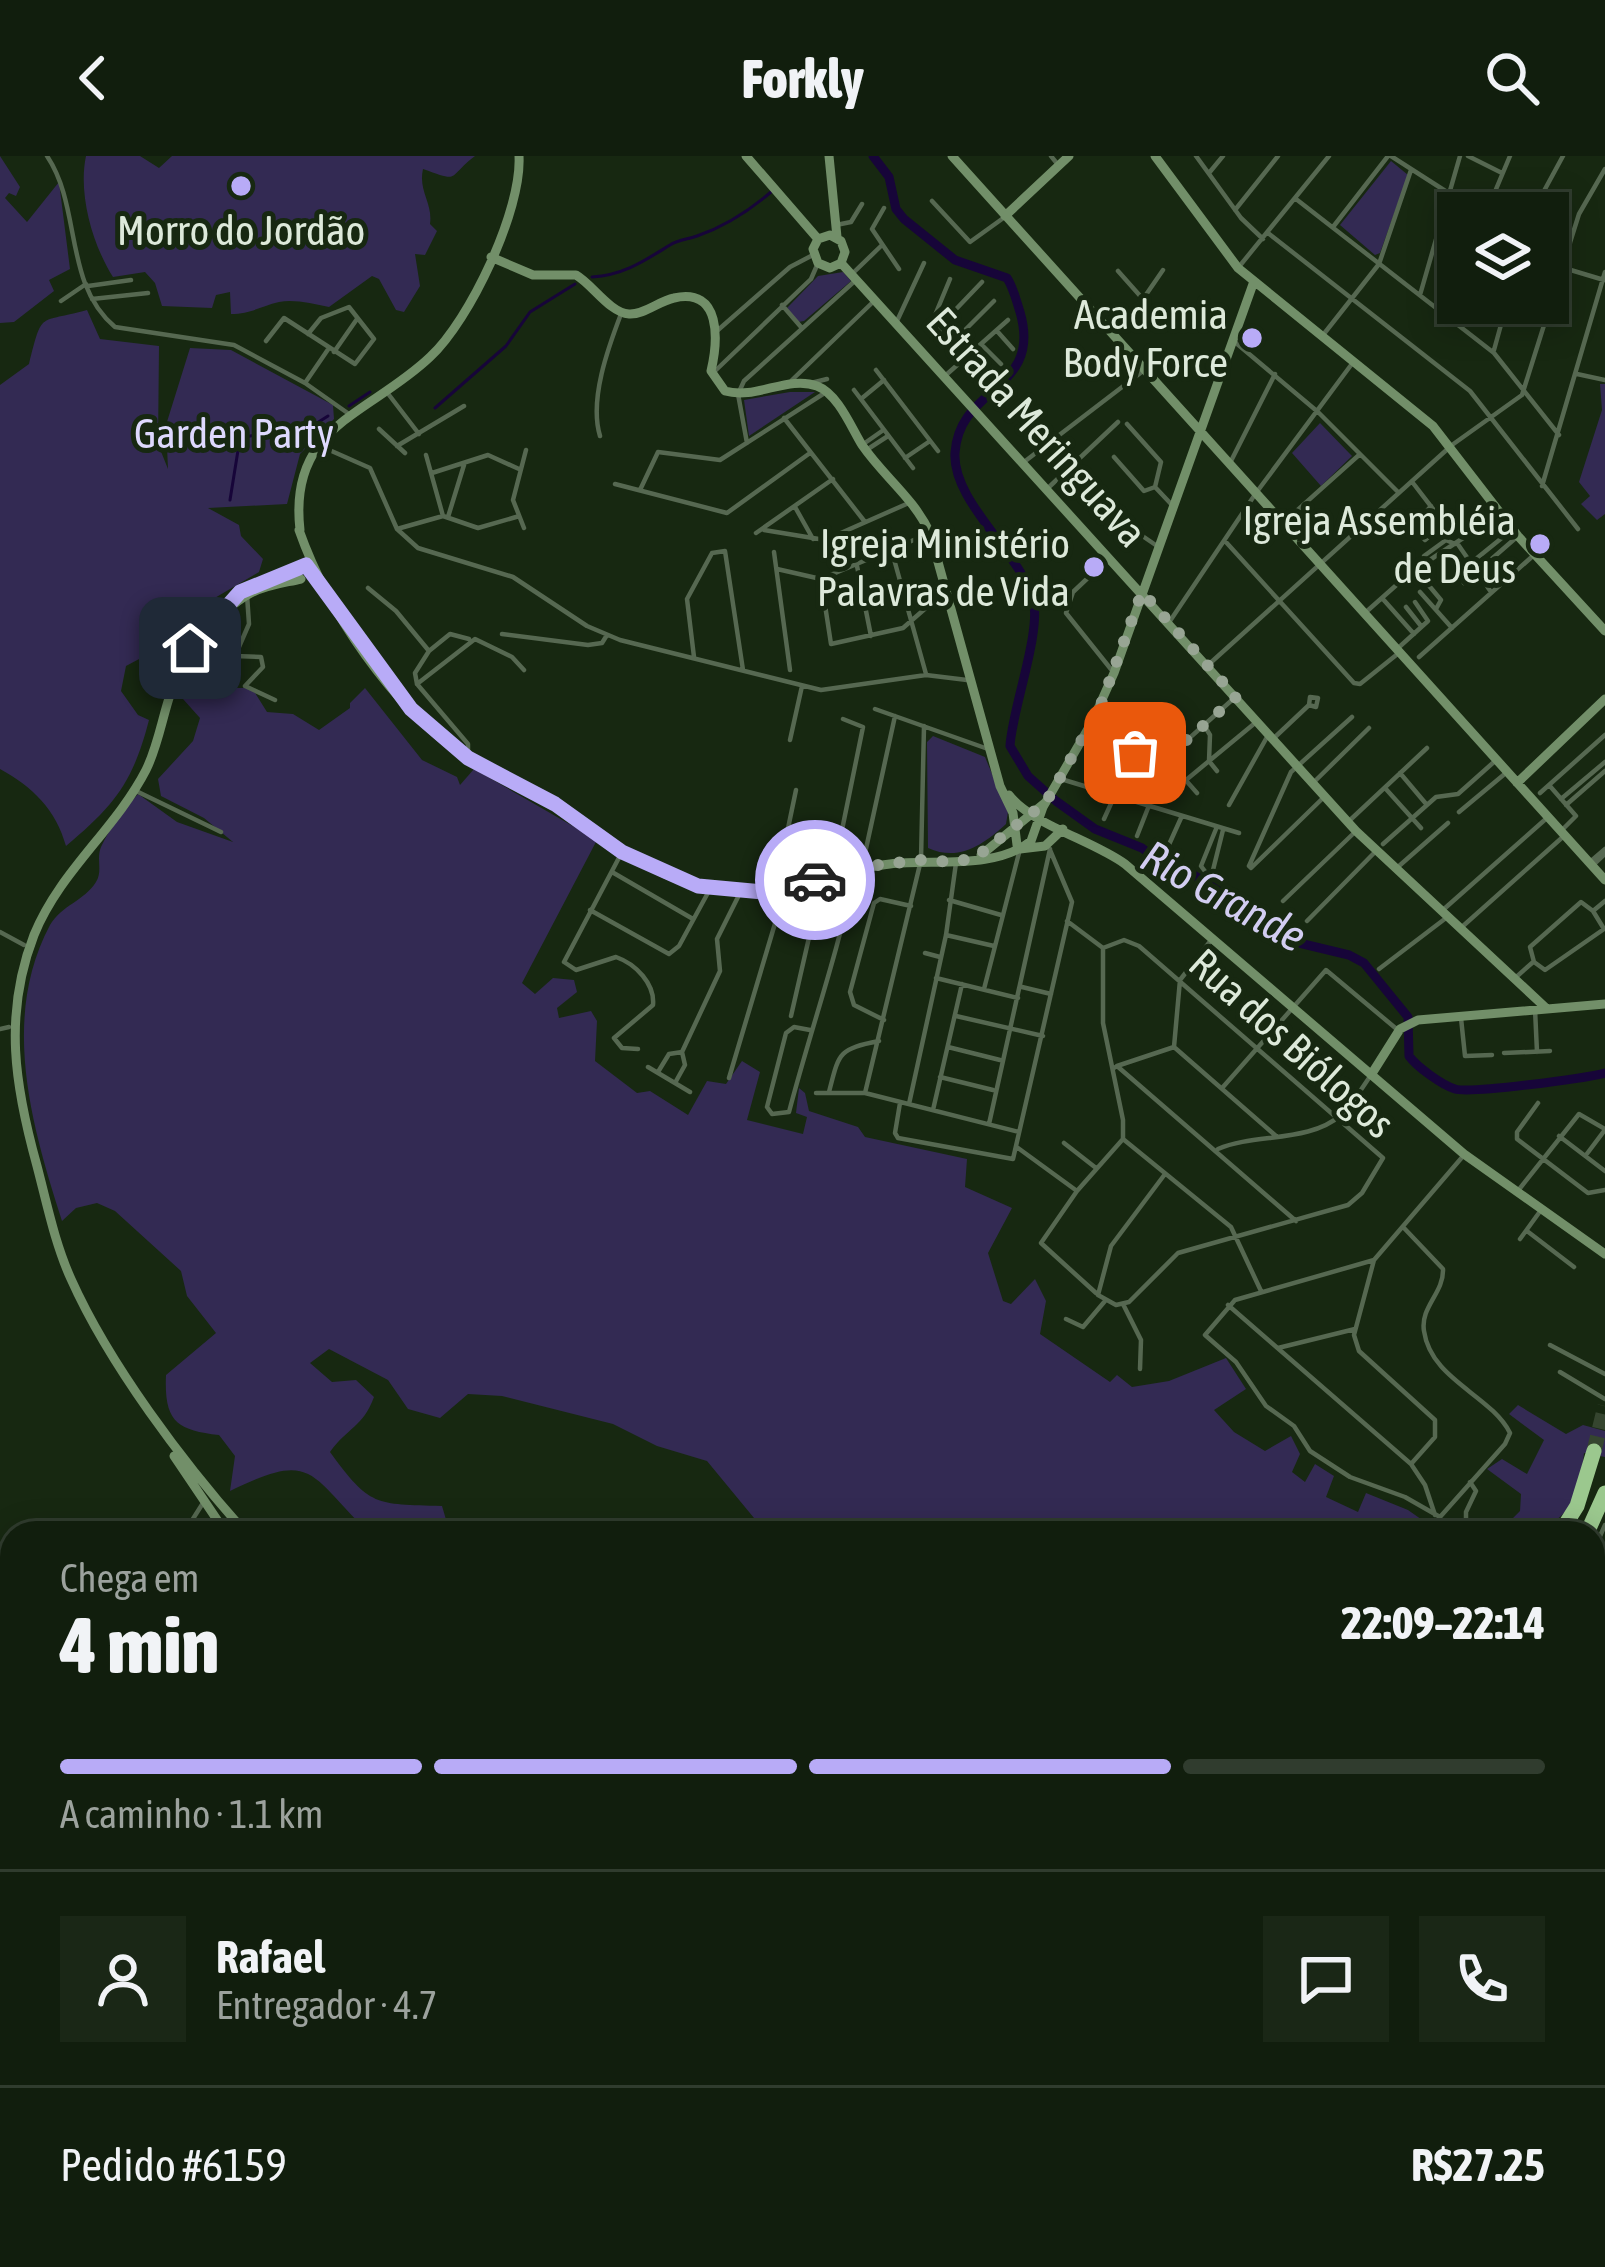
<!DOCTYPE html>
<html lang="pt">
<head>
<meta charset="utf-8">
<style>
  :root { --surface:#111e0d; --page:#1a2716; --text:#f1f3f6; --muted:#9ca29d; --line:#303c2e; --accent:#b8abf7 }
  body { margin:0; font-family:"Asap Condensed",sans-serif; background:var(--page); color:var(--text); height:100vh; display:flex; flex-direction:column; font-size:45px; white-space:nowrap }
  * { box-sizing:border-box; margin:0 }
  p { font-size:39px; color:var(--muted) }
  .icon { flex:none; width:66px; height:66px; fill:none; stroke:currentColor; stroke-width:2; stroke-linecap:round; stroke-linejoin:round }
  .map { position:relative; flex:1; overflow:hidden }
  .drawer { position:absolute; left:0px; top:1365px; width:1605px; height:747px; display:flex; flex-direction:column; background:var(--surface); border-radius:36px 36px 0 0; box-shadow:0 6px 30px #0003,0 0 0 3px var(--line) }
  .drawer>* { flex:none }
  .buttons { position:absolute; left:1437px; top:36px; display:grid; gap:24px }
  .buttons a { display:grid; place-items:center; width:132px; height:132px; border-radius:0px; background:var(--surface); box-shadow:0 6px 30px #0003,0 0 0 3px var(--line); font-size:60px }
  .pin { position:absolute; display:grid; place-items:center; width:102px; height:102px; color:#fff; margin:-51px; border-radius:24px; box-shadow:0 6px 18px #0006 }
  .courier { position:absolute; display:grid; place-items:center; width:120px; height:120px; margin:-60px; border:9px solid #b8abf7; border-radius:50%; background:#fff; color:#222; box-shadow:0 3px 15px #0007 }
  .summary em { font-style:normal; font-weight:800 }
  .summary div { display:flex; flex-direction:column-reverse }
  .summary { display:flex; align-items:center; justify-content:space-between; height:204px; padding:0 60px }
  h1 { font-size:78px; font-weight:800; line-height:90px }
  .bar { display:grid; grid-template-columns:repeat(4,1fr); gap:18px 12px; align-content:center; height:144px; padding:0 60px }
  .bar i { height:15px; border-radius:9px; background:var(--line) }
  .bar .current { background:var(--accent) }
  .bar p { grid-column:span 4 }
  .line { display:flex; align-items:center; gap:30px; padding:0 60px; border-top:3px solid var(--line) }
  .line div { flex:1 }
  .round { display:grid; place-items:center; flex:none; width:126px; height:126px; border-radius:0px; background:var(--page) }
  header { display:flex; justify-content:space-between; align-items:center; height:156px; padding:0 60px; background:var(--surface); font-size:54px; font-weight:800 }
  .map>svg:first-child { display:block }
  .green { fill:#332a53 }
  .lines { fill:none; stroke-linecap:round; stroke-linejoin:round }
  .stream { stroke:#170539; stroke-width:3 }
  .river { stroke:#170539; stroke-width:9 }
  .highway-tunnel { stroke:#35452f; stroke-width:15; stroke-dasharray:15 8; stroke-linecap:butt }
  .street { stroke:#566851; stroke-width:4.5 }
  .secondary { stroke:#728f69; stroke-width:9 }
  .highway { stroke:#9bc88e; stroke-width:15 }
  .done { stroke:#98a594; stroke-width:12; stroke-dasharray:0 21.6 }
  .route { stroke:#b8abf7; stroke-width:15 }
  .poi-dot { fill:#b8abf7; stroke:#172811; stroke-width:4.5 }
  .labels { text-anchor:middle; stroke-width:10; stroke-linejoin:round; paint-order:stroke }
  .poi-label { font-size:42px; fill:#dde9da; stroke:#172811; text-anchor:end }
  .street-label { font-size:42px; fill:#dde9da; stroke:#172811 }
  .park-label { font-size:42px; fill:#ded9fe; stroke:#172811 }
  .water-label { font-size:45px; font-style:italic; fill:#d2cdf1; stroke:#172811 }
</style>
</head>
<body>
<header><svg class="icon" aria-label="back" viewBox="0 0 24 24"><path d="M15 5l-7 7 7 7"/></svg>Forkly<svg class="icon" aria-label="search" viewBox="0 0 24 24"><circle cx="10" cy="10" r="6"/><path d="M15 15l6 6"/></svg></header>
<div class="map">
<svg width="1605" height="2111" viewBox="0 0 1605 2111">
  <rect width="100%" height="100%" fill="#172811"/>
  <!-- green -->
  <path class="green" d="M0 0 20 31 16 40 9 37 5 42 27 66 59 26 70 113 49 124 54 135 14 166 0 167Z
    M86 0H140L159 12 172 0H475C446 22 462 27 423 13 418 35 433 47 430 68L437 75 425 99 415 98 420 130 404 156 396 154 379 123 372 120 329 151C313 148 295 143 279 146 261 150 251 158 231 158L230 136 216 139 212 152 162 150 155 127 145 116 113 121C92 88 78 37 86 0Z
    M1391 5 1408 19 1380 97 1375 99 1340 69Z
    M843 116 851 125 804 165 798 166 787 152 818 120Z
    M87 154 100 183 159 190 158 288 168 313 166 269 190 192 231 194 333 249 334 263 300 298 287 348 208 352 239 369 241 380 263 403 259 416 196 453 177 444H163L150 461 144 481 159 492 175 495 167 508 141 502 126 510 121 535 138 559 149 564C133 626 115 649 66 690 56 654 33 631 0 613V229L29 208C43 153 38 168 87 154Z
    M1600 228H1605V358L1597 364 1581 348 1590 340 1579 326 1602 254Z
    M790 236H815L749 280 744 244Z
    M1320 267 1352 300 1321 330 1292 297Z
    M203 498 232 518 235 532H252L267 556 293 558 319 574 350 552V547L365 532 422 604 457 621 460 629 474 613 597 684 522 827 535 838 553 822 574 824 577 836 557 852 559 862 591 855 597 865 595 905 637 937 650 935 688 959 707 925 726 928 742 905 760 916 747 964 803 978 807 961 796 957 799 932 805 937 809 955 858 971 865 981 967 1003 965 1031 1012 1052 988 1097 1003 1145 1011 1148 1035 1123 1046 1145 1040 1178 1110 1226 1117 1219 1132 1231 1169 1225 1226 1202 1246 1233 1214 1254 1234 1276 1265 1295 1291 1280 1300 1298 1292 1316 1305 1326 1315 1308 1334 1320 1326 1341 1358 1356 1366 1337 1408 1354 1435 1373 1453 1367 1462 1377H754V1362L707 1305 657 1290 613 1268 502 1240 468 1238 440 1262 408 1253 388 1224 329 1193 310 1207 332 1226 356 1224 374 1241C363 1271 347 1272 330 1296 370 1351 375 1348 442 1350L450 1377H369C308 1317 314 1294 230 1335L235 1300 219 1279C176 1274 164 1265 166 1219L216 1177 187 1140 181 1115 115 1055 97 1047 76 1052 62 1065C32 971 0 863 50 769 62 749 84 745 96 726 103 715 96 703 101 691 110 671 124 654 138 638L177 666 233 686 204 662 161 640 158 623 193 585 200 562 183 543 198 519 195 507Z
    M933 580 985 601 1008 656 1006 668C983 689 959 706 928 692L927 586Z
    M1518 1249 1566 1278 1583 1269 1605 1275V1301L1584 1297C1578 1357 1559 1377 1498 1377L1520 1355 1521 1338 1487 1313 1502 1303 1527 1318 1544 1284 1509 1258Z
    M1605 1637V2047L1593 2058V1642Z
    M531 2100H686L699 2111H532Z
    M1263 2100H1505L1508 2111H1274Z"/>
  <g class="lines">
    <!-- stream -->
    <path class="stream" d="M592 121C624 119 644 105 670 89 677 84 689 83 697 80 723 71 750 54 771 36
      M349 250 370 236
      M435 252 506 190 530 156 575 128
      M230 344 240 282C250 280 302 271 309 272L328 260"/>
    <!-- river -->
    <path class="river" d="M873 0 889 21 896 53 904 63 955 104 1007 122C1014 133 1016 144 1020 156 1043 235 959 229 955 297 952 345 1020 397 1033 443 1042 475 1012 553 1010 590L1028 620 1056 645 1095 673 1142 692 1163 708 1183 712 1299 787 1349 799 1364 807 1408 861 1409 900C1417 911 1442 929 1455 933 1471 938 1585 922 1605 917"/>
    <!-- highway-tunnel -->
    <path class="highway-tunnel" d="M1594 1295 1605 1250
      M461 2111 468 2100"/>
    <!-- street -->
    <path class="street" d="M47 0C82 52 63 127 115 171L234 189 305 227 349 258
      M1051 0 1059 10
      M1196 0 1241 62 1263 83
      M1391 0 1447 36
      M1468 0 1500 16
      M1209 17 1223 0
      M1296 43 1494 197 1559 279
      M932 45 970 86 1002 63
      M884 52 872 73 899 113
      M1235 54 1278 0
      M1486 57 1510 0
      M1532 57 1563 0
      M836 69 851 66 862 48
      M1333 71 1388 0
      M1268 77 1470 235 1578 373
      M1548 80 1570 87
      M1238 112 1329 0
      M1564 112 1604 124
      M1118 115 1142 142
      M852 118 881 90
      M950 123 933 164 984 224
      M88 130 131 124
      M1420 139 1460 0
      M92 143 148 137
      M61 145 86 128
      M782 149 801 171
      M897 165 924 107
      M1457 168 1462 147
      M938 172 982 126
      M718 174 790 111 811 100
      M997 175 1013 193
      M1115 175 1132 159 1163 114
      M1323 179 1379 108 1411 14
      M266 185 284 162 355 208 374 183 349 151 321 162 308 178
      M952 187 994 145
      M1236 187 1318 256 1399 337
      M981 188 1001 208
      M1494 194 1507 147
      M334 196 357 163
      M876 214 938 295
      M715 215 811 123 818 107
      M1577 218 1605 224
      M946 219 1008 164
      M792 224 874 145
      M305 227 329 192
      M811 227 827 223
      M854 234 913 312
      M386 235 419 278
      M861 243 884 224
      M784 262 865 366
      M1127 268 1161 306 1155 331 1172 349
      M379 273 405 297
      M600 280C589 244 608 192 621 158
      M747 287 738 238 744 225 857 123
      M318 289 370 312 397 373 418 392 513 421 587 470 620 484 821 534 926 519 967 524
      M862 289 882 275
      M397 290 464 250
      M868 293 888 280
      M426 299 443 360
      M1114 301 1144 335 1155 331
      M905 302 930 285
      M1024 306 1143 215
      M1230 307 1275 218
      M432 317 488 299 519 313
      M1095 327 1141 379 1160 392
      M1413 327 1453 379
      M615 328 727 357 810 297
      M1542 330 1605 116
      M1048 332 1118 266
      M640 334 658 296 720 304 823 238
      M1083 338 1130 390
      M1431 350 1413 371 1425 384 1445 367
      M795 351 813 383
      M448 361 464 309
      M1283 367 1359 299
      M524 372 513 344 526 294
      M397 373 443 360 478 372 516 361
      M764 374 825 384 911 346
      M756 377 833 323
      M1225 385 1354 527 1360 528 1400 496
      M1457 387 1491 436
      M774 396 790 514
      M892 396 926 518
      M1109 402 1073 436 1066 457 1114 517
      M1424 407V400L1446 384 1455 388
      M857 410 871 480
      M777 413 821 423 928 378
      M1415 413 1441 444 1436 453
      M1456 419 1503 381
      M821 423 831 488 903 472 943 437
      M1464 427 1518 380
      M368 432 396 455 429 495
      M1420 436 1452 472
      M247 439 249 468 235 500 261 501 263 511 245 530 275 544
      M1382 442 1414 478
      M1406 451 1421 470
      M1366 456 1410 417 1492 363
      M182 465 174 481 190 492
      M1170 465 1256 337 1354 205
      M502 478 588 489 602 487 607 479
      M1397 493 1428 465 1415 446
      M694 501 687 443 712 397 725 395 743 514
      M1419 501 1534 399
      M1207 510 1452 289 1522 239 1579 58 1605 13
      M417 528 415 517 429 495 450 478 469 483
      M875 553 988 593
      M1204 569 1210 579 1209 605 1217 615
      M1139 571 1197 637
      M1274 582 1309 549 1310 541 1318 542 1316 551 1309 549
      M1149 583 1130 608 1142 618 1180 629 1255 567
      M790 584 802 530
      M468 602V588L417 528 475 483 512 501 524 514
      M1117 614 1125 617 1133 612
      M1400 617 1427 649
      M1147 620 1232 544
      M1061 623 1239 677
      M1313 627 1369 572
      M1549 629 1576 660 1562 674
      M1385 632 1421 672
      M134 634 221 676
      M1540 637 1605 579
      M1561 643 1605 606
      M1229 649 1267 581
      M1566 649 1605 615
      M1459 656 1507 616
      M1104 663 1114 641
      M1348 666 1427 592
      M1216 673 1201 710 1207 718 1213 714 1223 674
      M1137 680 1148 652
      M1383 688 1436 641 1458 638 1495 605
      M1167 693 1181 662
      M622 696 564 806 576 814 616 801C636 808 655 828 653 849L614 882 622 892 638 893
      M1591 705 1605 693
      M1249 710 1291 616 1352 561
      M1249 710 1251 712 1324 641
      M1399 710 1448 667
      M1592 710 1605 698
      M862 711 895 560
      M612 716 693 763
      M833 718 863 571 843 563
      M776 730 796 634
      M949 744 1001 759
      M1283 745 1356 675
      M1581 746 1593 755 1604 773 1545 814 1534 806 1530 791Z
      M1444 753 1548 661
      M590 754 669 798 679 790 710 733
      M1593 755 1605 745
      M1067 765 1103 792 1124 784 1139 790 1383 1002 1362 1037 1348 1049 1178 1097 1129 1146 1116 1149 1098 1139 1111 1090 1165 1018
      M1307 765 1375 696
      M1463 770 1565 679
      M0 776 24 789
      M946 779 994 790
      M925 797 940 801
      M1379 813 1446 762
      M936 822 1018 842
      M1514 823 1532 807
      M1022 831 1051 838
      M984 833 1020 693
      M1535 853 1537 896
      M791 860 822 725
      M956 860 1043 880
      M1461 862 1465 900 1492 899
      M884 864 854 849 850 836 874 747 880 743 911 750
      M0 873 9 871
      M810 874 794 871 786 877 767 951 772 958 789 956C810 876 837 800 854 719
      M948 891 1000 904
      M1174 891 1180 824 1212 783
      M682 896 720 815 717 783 740 737
      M1504 897 1550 895
      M1117 910 1174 891 1276 980
      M648 911 690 936
      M1114 912 1117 910 1296 1065
      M658 916 669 898 682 896 685 909 675 927
      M940 921 993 934
      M729 922 785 734
      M1223 931 1326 814 1399 875
      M829 936C839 897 838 893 879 885
      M816 937H865L1019 976
      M865 937 921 704 924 570
      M900 947 895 977 898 982 1013 1003 1072 746 1050 694
      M1538 947 1517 976V983L1588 1037 1605 1034
      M909 948 946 779 956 707
      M933 954 962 828
      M989 968 1050 693
      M1559 980 1605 1015
      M1123 983 1231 1071 1261 1135
      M1064 987 1096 1012
      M1018 992 1077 1035
      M1218 993C1255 977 1309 987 1341 959 1352 949 1362 932 1371 919
      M1586 999 1604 975
      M1517 1036 1579 958 1605 973
      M1527 1075 1574 1111
      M1520 1083 1541 1054
      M1374 1104 1235 1144 1205 1179 1236 1206 1266 1250 1294 1270 1310 1295 1350 1321 1405 1341 1440 1361 1505 1288 1510 1277C1491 1239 1431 1224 1424 1175 1420 1151 1444 1137 1443 1113L1404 1072
      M1096 1137 1041 1087 1077 1035 1123 983V964L1103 867V792
      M1123 1148 1141 1184 1140 1213
      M1228 1149 1411 1308 1425 1329 1435 1359
      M1066 1163 1083 1171 1105 1145
      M1550 1189 1605 1218
      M1278 1192 1355 1173
      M1560 1216 1605 1243
      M1411 1308 1435 1281V1264L1359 1195 1354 1179 1374 1104 1464 999
      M1466 1376V1356L1476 1335 1470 1326
      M184 1377 203 1347
      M1593 1396 1605 1369
      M1593 1657 1605 1650
      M0 1658 12 1653
      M166 2100 168 2111
      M331 2100 336 2111
      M189 2111 204 2100
      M355 2111 361 2100"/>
    <!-- secondary -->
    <path class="secondary" d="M746 0 818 83
      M829 0 837 81
      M952 0 1605 724
      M1155 0 1238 112 1433 270 1518 380 1605 475
      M1005 60 1069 0
      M818 83 813 93 818 107 830 112 841 107
      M818 83 830 79 841 85 845 96 841 107
      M491 101 533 119H576C592 128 610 157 629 158 644 159 659 145 674 142 722 131 718 185 711 215L725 235C756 244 788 219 817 230 838 238 851 271 862 289 884 321 913 341 930 377L1000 630 1013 657 1017 689 1020 693 1045 690 1063 673
      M841 107 1356 675 1546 852
      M299 374C328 456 391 549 464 600 494 620 530 631 560 651 608 682 653 723 712 733 775 744 829 715 890 708 934 703 995 714 1031 685L1043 651 1092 566 1114 517 1253 128
      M300 374C288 269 369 259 430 201 470 164 522 54 519 0
      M251 430 296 414
      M1517 627 1605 543
      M1009 639C1032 669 1092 684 1125 708L1464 998 1605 1098
      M981 699 1046 646
      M1371 919 1400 873 1418 864 1605 848
      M174 1300 226 1377
      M246 1377C184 1308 109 1208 71 1123 55 1088 47 1048 37 1010 15 931 3 859 34 779 60 715 115 674 146 614 158 590 162 562 171 536 182 503 218 455 249 438 265 429 284 427 301 423
      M0 1943 12 1945
      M0 1992 12 1990
      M1593 2070 1605 2060
      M1571 2100 1594 2111"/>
    <!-- highway -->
    <path class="highway" d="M1560 1377 1577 1350 1594 1295
      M1587 1377 1605 1337
      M374 2110 375 2111
      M410 2111 417 2100"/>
  </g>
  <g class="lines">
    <!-- done -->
    <path class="done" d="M815 724 862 711 921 704 956 706 976 701 1046 646 1099 554 1142 436 1236 541 1166 602 1149 583 1135 597"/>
    <!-- route -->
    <path class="route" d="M190 492 240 436 306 409 411 553 468 602 555 648 622 696 698 730 763 736 815 724"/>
  </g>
  <!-- markers -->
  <g class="poi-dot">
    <circle cx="241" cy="30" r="12"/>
    <circle cx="1252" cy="182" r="12"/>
    <circle cx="1540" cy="388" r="12"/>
    <circle cx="1094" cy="411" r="12"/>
  </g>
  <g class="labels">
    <!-- poi labels -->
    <g class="poi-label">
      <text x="241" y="89" text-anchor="middle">Morro do Jordão</text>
      <text x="1228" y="173">Academia<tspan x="1228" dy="48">Body Force</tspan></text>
      <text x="1516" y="379">Igreja Assembléia<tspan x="1516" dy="48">de Deus</tspan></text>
      <text x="1070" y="402">Igreja Ministério<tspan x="1070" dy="48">Palavras de Vida</tspan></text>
    </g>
    <!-- street labels -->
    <g class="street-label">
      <text transform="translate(1037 271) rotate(48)" y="15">Estrada Meringuava</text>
      <text transform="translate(1292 887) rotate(42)" y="15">Rua dos Biólogos</text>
    </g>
    <!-- park labels -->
    <g class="park-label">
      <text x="234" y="292">Garden Party</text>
    </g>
    <!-- water labels -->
    <g class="water-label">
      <text transform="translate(1224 740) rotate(29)" y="16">Rio Grande</text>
    </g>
  </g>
</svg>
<div class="buttons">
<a><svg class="icon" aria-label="layers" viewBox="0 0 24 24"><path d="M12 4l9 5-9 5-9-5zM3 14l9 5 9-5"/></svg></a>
</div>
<div class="pin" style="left:1135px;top:597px;background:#ea580c"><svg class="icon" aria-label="bag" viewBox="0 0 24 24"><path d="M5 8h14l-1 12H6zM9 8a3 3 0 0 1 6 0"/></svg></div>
<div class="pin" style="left:190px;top:492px;background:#1f2937"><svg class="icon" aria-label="home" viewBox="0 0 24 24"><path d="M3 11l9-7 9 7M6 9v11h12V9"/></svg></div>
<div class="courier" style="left:815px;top:724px"><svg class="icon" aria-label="car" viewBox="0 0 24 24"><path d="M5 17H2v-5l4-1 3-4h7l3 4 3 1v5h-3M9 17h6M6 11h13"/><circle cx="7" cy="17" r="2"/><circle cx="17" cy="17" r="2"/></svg></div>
<section class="drawer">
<div class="summary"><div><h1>4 min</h1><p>Chega em</p></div><em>22:09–22:14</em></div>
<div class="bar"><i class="current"></i><i class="current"></i><i class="current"></i><i></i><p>A caminho · 1.1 km</p></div>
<div class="line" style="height:216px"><a class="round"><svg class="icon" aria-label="person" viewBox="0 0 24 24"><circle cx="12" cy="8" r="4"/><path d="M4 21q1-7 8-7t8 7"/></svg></a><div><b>Rafael</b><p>Entregador · 4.7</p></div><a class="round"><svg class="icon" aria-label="chat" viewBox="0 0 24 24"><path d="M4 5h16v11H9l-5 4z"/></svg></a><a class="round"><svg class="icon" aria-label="phone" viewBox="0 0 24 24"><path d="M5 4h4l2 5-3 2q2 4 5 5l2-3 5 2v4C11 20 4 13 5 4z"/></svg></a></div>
<div class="line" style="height:156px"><div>Pedido #6159</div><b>R$27.25</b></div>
</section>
</div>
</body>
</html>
